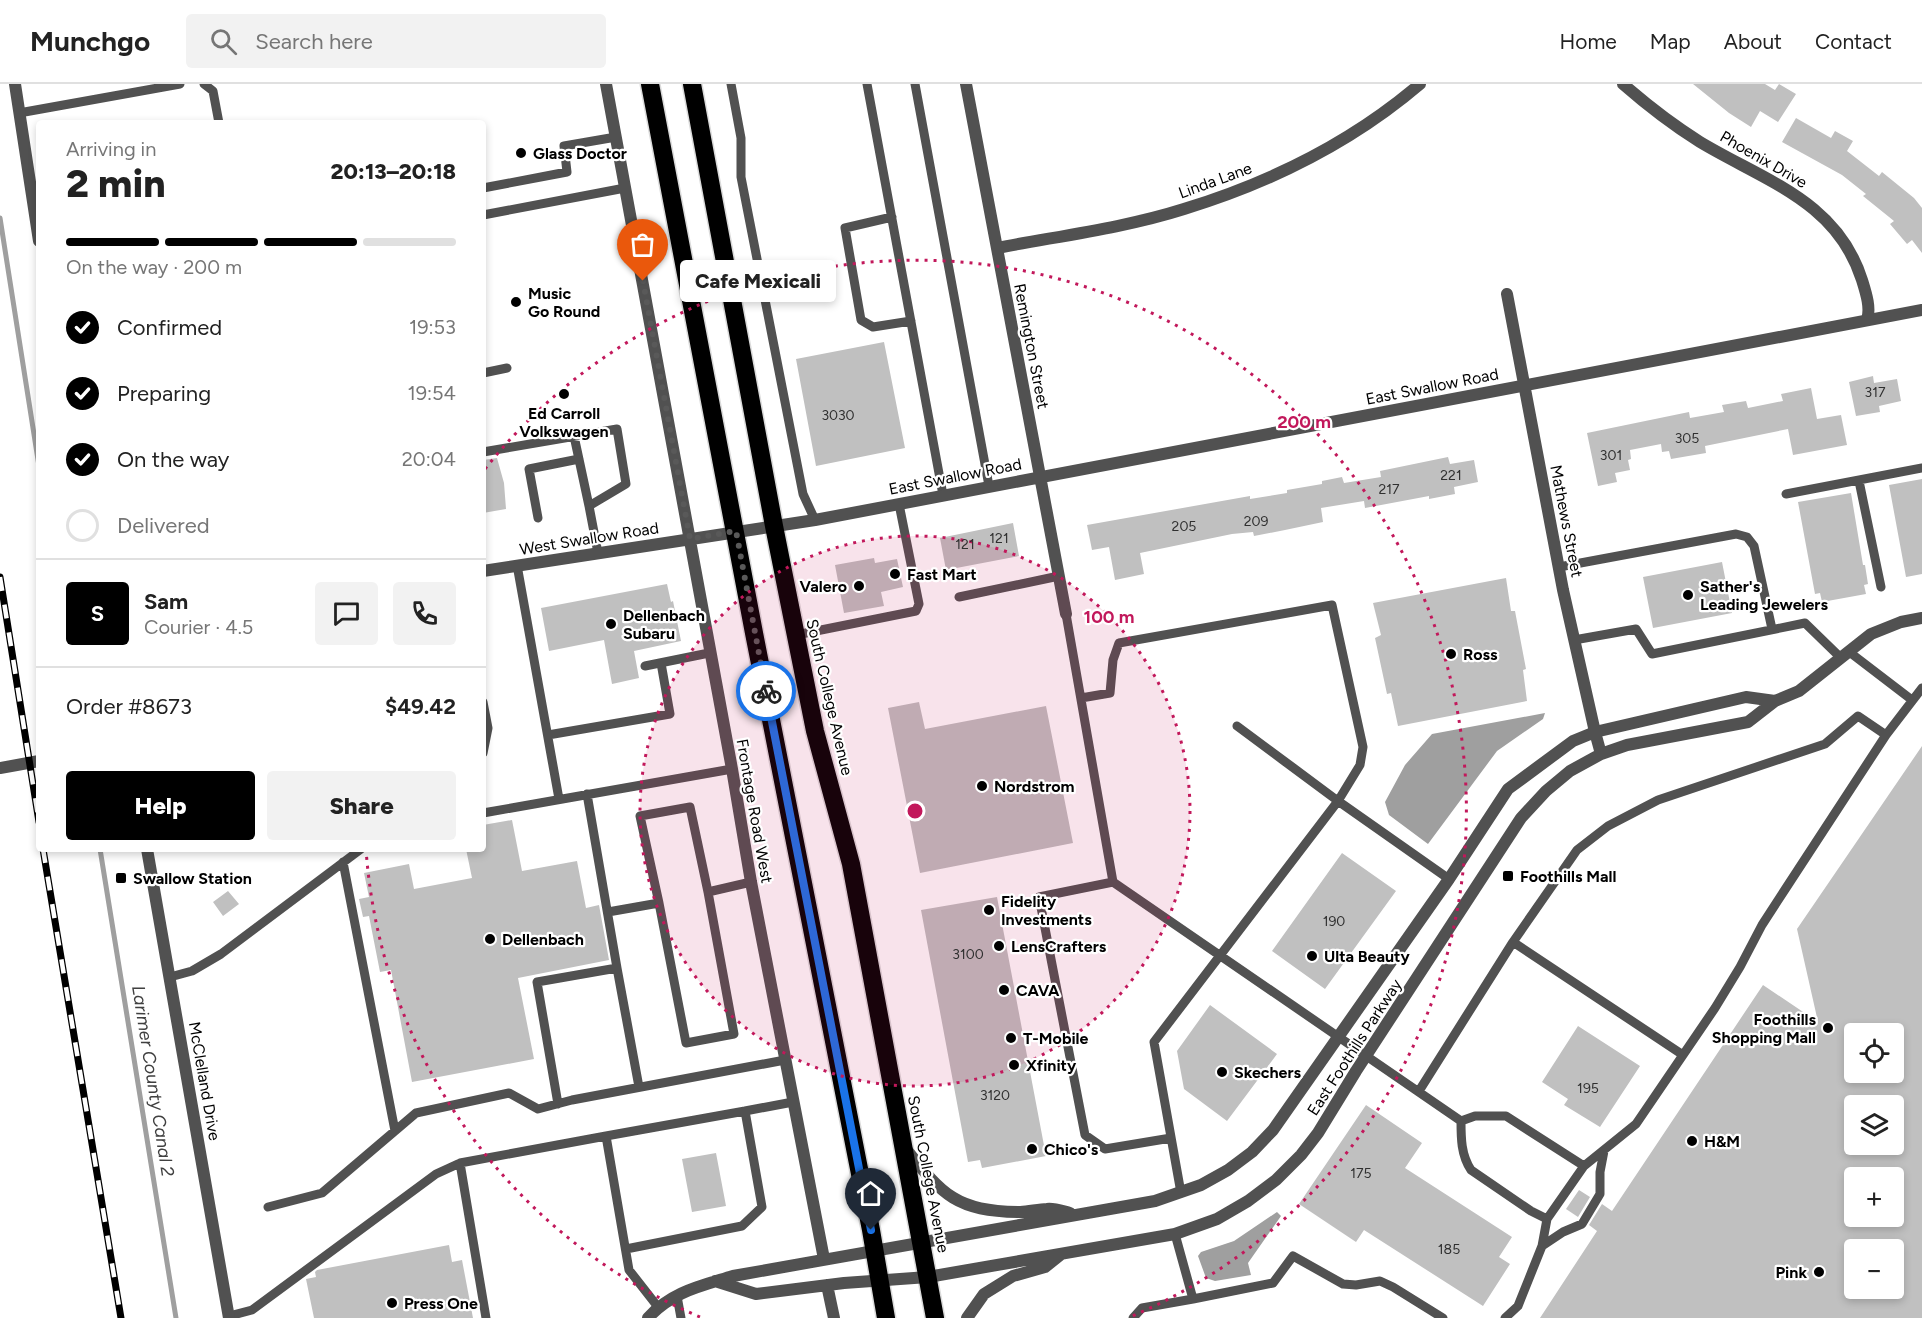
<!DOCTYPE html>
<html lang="en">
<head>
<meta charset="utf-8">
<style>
  :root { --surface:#fff; --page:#f2f2f2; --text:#222; --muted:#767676; --line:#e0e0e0; --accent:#000 }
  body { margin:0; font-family:Figtree,sans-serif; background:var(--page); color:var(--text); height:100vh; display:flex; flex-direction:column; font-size:22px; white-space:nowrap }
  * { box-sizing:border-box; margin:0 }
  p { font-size:20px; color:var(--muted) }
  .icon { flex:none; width:33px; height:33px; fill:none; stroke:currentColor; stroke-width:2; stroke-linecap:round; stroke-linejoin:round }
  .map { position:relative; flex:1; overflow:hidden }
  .panel { position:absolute; left:36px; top:36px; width:450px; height:732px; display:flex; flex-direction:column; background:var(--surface); border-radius:6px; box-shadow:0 3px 9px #0003 }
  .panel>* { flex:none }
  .fabs { position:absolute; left:1844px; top:939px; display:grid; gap:12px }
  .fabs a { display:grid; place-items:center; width:60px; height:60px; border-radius:6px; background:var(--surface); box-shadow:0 3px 9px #0003; font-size:30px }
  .pin { position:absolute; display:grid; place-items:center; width:51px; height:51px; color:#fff; margin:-62px -26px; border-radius:50% 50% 50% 0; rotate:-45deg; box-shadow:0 0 6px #0007 }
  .pin .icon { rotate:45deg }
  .courier { position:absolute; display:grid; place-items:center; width:60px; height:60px; margin:-30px; border:4px solid #1a73e8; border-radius:50%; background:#fff; color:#222; box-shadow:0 2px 8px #0007 }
  .bubble { position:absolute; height:42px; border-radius:6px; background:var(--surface); box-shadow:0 3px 9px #0003; font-size:20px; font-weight:800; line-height:42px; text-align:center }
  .head em { font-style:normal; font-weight:800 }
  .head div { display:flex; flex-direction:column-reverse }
  .head { display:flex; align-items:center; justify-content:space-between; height:102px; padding:0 30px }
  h1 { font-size:39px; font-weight:800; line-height:45px }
  .bar { display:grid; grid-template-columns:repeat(4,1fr); gap:9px 6px; align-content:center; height:72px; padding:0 30px }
  .bar i { height:8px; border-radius:4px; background:var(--line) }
  .bar .on { background:var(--accent) }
  .bar p { grid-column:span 4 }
  .line { display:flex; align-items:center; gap:15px; padding:0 30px; border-top:2px solid var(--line) }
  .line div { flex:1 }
  .round { display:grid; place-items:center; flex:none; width:63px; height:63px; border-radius:6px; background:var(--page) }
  ol { padding:0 30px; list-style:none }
  li { display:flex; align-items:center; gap:18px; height:66px }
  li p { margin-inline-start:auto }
  li .icon { padding:6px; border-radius:50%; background:var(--accent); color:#fff; stroke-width:4 }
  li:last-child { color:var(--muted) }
  li i { width:33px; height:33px; border:3px solid var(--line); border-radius:50% }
  .primary-button { display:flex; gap:12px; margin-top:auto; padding:12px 30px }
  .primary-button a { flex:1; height:69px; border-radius:6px; background:var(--accent); color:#fff; font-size:24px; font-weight:800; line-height:69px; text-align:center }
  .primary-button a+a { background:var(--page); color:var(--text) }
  header { display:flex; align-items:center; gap:36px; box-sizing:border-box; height:84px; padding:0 30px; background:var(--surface); border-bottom:2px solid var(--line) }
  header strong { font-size:28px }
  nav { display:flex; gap:33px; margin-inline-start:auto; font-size:21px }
  .search { width:420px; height:54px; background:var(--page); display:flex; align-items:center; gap:15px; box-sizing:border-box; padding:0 21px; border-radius:6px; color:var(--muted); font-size:22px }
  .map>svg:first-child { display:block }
  .water { fill:#9f9f9f }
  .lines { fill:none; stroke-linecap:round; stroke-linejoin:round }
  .stream { stroke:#9f9f9f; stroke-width:5 }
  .building { fill:#c0c0c0; fill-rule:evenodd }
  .highway-casing { stroke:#dbdbdb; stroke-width:21 }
  .lane { stroke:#515151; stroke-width:9 }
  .street { stroke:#515151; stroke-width:12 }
  .highway { stroke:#000; stroke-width:18 }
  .rail-casing { stroke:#000; stroke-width:7 }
  .rail { stroke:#fff; stroke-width:4.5; stroke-dasharray:14; stroke-linecap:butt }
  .done { stroke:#595959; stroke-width:6; stroke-dasharray:0 10.8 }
  .route { stroke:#1a73e8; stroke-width:8 }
  .ring { fill:none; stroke:#c2185b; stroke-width:3; stroke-dasharray:3 6 }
  .poi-dot { fill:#000; stroke:#fff; stroke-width:2 }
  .labels { text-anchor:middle; stroke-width:4.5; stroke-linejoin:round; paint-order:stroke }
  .number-label { font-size:14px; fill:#303030 }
  .poi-label { font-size:16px; font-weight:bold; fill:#000; stroke:#fff; text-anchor:start }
  .street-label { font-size:16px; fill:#000; stroke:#fff }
  .water-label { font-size:18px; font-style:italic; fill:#404040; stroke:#fff }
  .centre { fill:#c2185b; stroke:#fff; stroke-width:3 }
  .ring-label { font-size:18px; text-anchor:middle; font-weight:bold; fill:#c2185b; stroke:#fff; stroke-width:4.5; stroke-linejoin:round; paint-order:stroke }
</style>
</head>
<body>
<header>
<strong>Munchgo</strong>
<div class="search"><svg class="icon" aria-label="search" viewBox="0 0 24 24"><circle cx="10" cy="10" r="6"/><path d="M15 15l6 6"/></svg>Search here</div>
<nav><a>Home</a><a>Map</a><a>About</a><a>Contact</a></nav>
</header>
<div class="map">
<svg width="1922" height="1234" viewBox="0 0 1922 1234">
  <rect width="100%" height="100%" fill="#fff"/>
  <!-- water -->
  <path class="water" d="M1545 629 1543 635 1497 667 1428 760 1389 731 1385 718 1405 681 1432 650Z
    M1277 1128 1281 1132 1248 1179 1251 1191 1215 1197 1206 1194 1198 1172 1201 1168 1234 1157Z"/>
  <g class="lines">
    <!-- stream -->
    <path class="stream" d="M0 134 39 382
      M100 765 176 1234"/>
  </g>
  <!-- building -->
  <path class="building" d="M1693 0H1765L1775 6 1779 0 1796 10 1778 38 1760 27 1751 43 1729 29Z
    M1796 34 1831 54 1835 47 1853 57 1847 67 1879 92 1882 88 1914 114 1922 124V169L1912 156 1907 160 1890 140 1894 137 1863 112 1866 110 1842 91 1782 58Z
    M884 258 905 364 816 382 796 275Z
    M1873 292 1874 299 1897 295 1901 317 1879 322 1880 328 1856 332 1849 298Z
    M1811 304 1817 335 1841 331 1847 361 1793 371 1788 345 1705 362 1706 369 1671 375 1669 367 1662 368 1661 360 1630 366 1631 375 1628 376 1630 386 1615 389 1617 398 1598 402 1587 349 1689 328 1690 334 1724 328 1722 321 1746 317 1748 324 1783 317 1781 310Z
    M1448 373 1450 380 1474 376 1478 398 1454 403 1455 410 1429 415V412L1365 424 1364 417 1321 424 1323 438 1285 446 1254 452 1253 448 1232 450 1140 469 1144 490 1115 496 1109 463 1092 466 1087 441 1250 412V415L1287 409V406L1322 400V397L1342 393 1344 399 1381 393 1380 387Z
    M497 374 504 399 506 425 483 429V376Z
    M1922 395V490L1906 493 1889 401Z
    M1851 409 1863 481H1865L1868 500 1864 501 1866 510 1822 518 1820 509 1815 510 1798 418Z
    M1013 439 1019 472 946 486 940 454Z
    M874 474 875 479 897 475 903 503 881 508 884 522 844 529 835 481Z
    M1722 478 1732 529 1653 544 1643 493Z
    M1506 494 1511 527H1515L1526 585 1523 586 1527 617 1398 642 1391 609 1387 610 1375 554 1381 551 1373 519Z
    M667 500 671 518 673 517 681 557 634 567 639 594 612 600 604 556 549 567 541 524Z
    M919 618 925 645 1046 622 1073 759 920 789 888 624Z
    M1922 662V1234H1540L1597 1147 1589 1141 1602 1120 1612 1127 1763 901 1818 938 1797 845ZM1854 950H1893V988H1854ZM1854 1022H1893V1060H1854ZM1854 1094H1893V1132H1854ZM1854 1166H1893V1204H1854Z
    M512 736 522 787 577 777 586 824 599 821 609 876 518 894 534 975 412 998 391 886 380 888 369 832 363 833 359 815 369 813 364 789 409 780 414 805 472 794 466 765H483V741Z
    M1342 769 1396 807 1325 905 1272 867Z
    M228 807 239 820 223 832 213 818Z
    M997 813 1046 1072 982 1084 980 1076 968 1078 921 826Z
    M1210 921 1277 970 1227 1037 1184 1005 1177 967Z
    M1578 942 1640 982 1600 1043 1564 1021 1568 1015 1542 998Z
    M1366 1021 1422 1059 1405 1084 1512 1153 1499 1173 1510 1180 1483 1222 1364 1146 1356 1158 1299 1120Z
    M716 1069 726 1122 692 1128 682 1075Z
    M1579 1106 1590 1113 1578 1133 1566 1125Z
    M449 1161 452 1178 462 1176 473 1234H314L306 1195 316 1193 315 1188 317 1186Z"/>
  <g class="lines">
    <defs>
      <path id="highway" d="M650 0 754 549 871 1146 886 1234
        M692 0 774 442 815 647 851 780 935 1234"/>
    </defs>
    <!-- highway casing -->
    <use href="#highway" class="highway-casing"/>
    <!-- lane -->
    <path class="lane" d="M204 0 213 7 219 39
      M731 0 741 54V93L803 410 815 436
      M867 0 943 411
      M915 0 989 402
      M19 29 180 0
      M483 104 567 88 564 62 616 53
      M483 131 625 104
      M892 133 845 144 861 236 873 243 911 237
      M483 289 507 284
      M483 368 617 345 626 400 589 422 574 352
      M1859 397 1881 503
      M1786 410 1922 384
      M589 422 598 469
      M538 434 529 385 579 375
      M517 481 559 715
      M1559 483 1736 450 1747 453 1754 462 1772 545
      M959 513 1059 492
      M1066 530 1113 798 1461 1037
      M796 551 916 527 919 520 899 420
      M1574 556 1636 545 1652 570 1805 539 1841 574
      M1848 567 1912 616
      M645 582 709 569
      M1081 614 1110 609 1113 576 1119 559 1332 521 1363 663 1360 681 1338 717 1154 958 1181 1109
      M483 618 488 644 483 669
      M1237 642 1338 717 1449 795
      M548 651 670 630 661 579
      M483 729 732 685
      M343 778 395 1047
      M1113 798 1039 813 1085 1051 1105 1065 1171 1054
      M659 819 686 959 734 950 708 808
      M608 828 659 819 640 732 690 723 708 808 751 798
      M1513 858 1683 971
      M617 884 639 1003
      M170 893 192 887 221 870 361 765
      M1419 1007 1513 858 1577 766 1608 742 1658 716 1825 660 1858 632 1886 651
      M558 1020 537 898 617 884 587 710
      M745 1027 793 1018
      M1461 1037C1461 1054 1461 1071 1471 1086L1531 1127 1547 1135
      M1461 1037 1475 1032H1506L1584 1082
      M606 1052 745 1027 762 1123 742 1142 626 1165
      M268 1123 322 1109 416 1029 509 1009 538 1025 572 1016 785 976
      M1542 1162 1563 1148 1582 1140 1600 1110V1088L1604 1067
      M677 1212 681 1234
      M1193 1215 1273 1199 1293 1172 1343 1200 1356 1201 1380 1197 1393 1203 1443 1234
      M229 1232 252 1226 436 1090 460 1079
      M486 1234 460 1079 606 1052 629 1186 658 1223
      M1133 1234 1142 1224 1193 1215 1175 1150
      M1505 1234 1518 1222 1542 1162 1547 1135 1584 1082 1636 1040 1715 924 1740 883 1762 841 1786 804 1886 651 1922 604"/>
    <!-- street -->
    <path class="street" d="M15 0 39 157
      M606 0 732 685 751 798 824 1175
      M966 0 1066 530
      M1623 0C1647 21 1673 41 1700 58 1765 97 1837 117 1862 196 1866 209 1871 224 1867 236
      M997 164C1059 152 1124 144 1184 125 1269 99 1352 58 1420 0
      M1507 210 1563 506 1595 648 1601 670
      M483 487 815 436 1922 226
      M0 684 39 677
      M147 765 229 1234
      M905 1064C943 1111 955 1127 1020 1128 1029 1128 1038 1125 1047 1125 1054 1124 1062 1127 1070 1129
      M715 1197 756 1210 844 1199 928 1193 1175 1150 1217 1135 1248 1117 1276 1096 1301 1071 1318 1049 1356 987 1521 734 1546 707 1570 687 1601 670 1627 661 1748 638 1775 617 1799 607 1871 550 1901 538 1922 534
      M827 1201 834 1234
      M648 1234C671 1208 701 1202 733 1192L1155 1117 1201 1101 1228 1086 1252 1068 1273 1046 1449 795 1508 705 1573 657 1595 648 1746 613 1775 617
      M967 1234 984 1210 1013 1192 1045 1183 1060 1171"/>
    <!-- highway -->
    <use href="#highway" class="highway"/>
    <defs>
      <path id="rail" d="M0 493 39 738
        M43 765 121 1234"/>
    </defs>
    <!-- rail casing -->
    <use href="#rail" class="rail-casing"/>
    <!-- rail -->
    <use href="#rail" class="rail"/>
  </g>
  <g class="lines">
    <!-- done -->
    <path class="done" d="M643 197 690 455 736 447 766 607"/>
    <!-- route -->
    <path class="route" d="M766 607 871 1146"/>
  </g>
  <!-- distance rings -->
  <circle cx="915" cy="727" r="275" fill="#c2185b" fill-opacity=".12"/>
  <g class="ring">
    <circle cx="915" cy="727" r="275"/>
    <path d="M700 1233A550 550 0 0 1 366 765M485 385A550 550 0 1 1 1130 1233"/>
  </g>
  <!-- markers -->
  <g class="poi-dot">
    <circle cx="521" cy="69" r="6"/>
    <circle cx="516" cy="218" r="6"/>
    <circle cx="564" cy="310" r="6"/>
    <circle cx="895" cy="490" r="6"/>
    <circle cx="859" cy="502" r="6"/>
    <circle cx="1688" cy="511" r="6"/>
    <circle cx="611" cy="540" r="6"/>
    <circle cx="1451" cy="570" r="6"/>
    <circle cx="982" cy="702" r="6"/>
    <rect x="1502" y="786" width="12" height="12" rx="3"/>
    <rect x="115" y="788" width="12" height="12" rx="3"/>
    <circle cx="989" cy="826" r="6"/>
    <circle cx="490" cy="855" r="6"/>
    <circle cx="999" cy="862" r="6"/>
    <circle cx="1312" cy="872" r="6"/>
    <circle cx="1004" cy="906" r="6"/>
    <circle cx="1828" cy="944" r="6"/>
    <circle cx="1011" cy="954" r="6"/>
    <circle cx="1014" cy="981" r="6"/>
    <circle cx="1222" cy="988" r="6"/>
    <circle cx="1692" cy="1057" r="6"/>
    <circle cx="1032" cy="1065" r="6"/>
    <circle cx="1819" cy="1188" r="6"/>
    <circle cx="392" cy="1219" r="6"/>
  </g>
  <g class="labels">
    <!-- number labels -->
    <g class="number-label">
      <text x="1875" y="313">317</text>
      <text x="838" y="336">3030</text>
      <text x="1687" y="359">305</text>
      <text x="1611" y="376">301</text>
      <text x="1451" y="396">221</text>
      <text x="1389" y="410">217</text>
      <text x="1256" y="442">209</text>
      <text x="1184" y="447">205</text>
      <text x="999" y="459">121</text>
      <text x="965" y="465">121</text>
      <text x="1334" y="842">190</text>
      <text x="968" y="875">3100</text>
      <text x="1588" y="1009">195</text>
      <text x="995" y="1016">3120</text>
      <text x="1361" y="1094">175</text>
      <text x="1449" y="1170">185</text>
    </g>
    <!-- poi labels -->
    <g class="poi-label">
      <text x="533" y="75">Glass Doctor</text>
      <text x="528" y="215">Music<tspan x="528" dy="18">Go Round</tspan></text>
      <text x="564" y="335" text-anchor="middle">Ed Carroll<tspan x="564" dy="18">Volkswagen</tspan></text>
      <text x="907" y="496">Fast Mart</text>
      <text x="847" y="508" text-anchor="end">Valero</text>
      <text x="1700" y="508">Sather's<tspan x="1700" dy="18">Leading Jewelers</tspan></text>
      <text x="623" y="537">Dellenbach<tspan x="623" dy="18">Subaru</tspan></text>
      <text x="1463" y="576">Ross</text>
      <text x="994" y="708">Nordstrom</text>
      <text x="1520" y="798">Foothills Mall</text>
      <text x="133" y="800">Swallow Station</text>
      <text x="1001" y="823">Fidelity<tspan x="1001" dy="18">Investments</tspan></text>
      <text x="502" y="861">Dellenbach</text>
      <text x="1011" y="868">LensCrafters</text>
      <text x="1324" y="878">Ulta Beauty</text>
      <text x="1016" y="912">CAVA</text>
      <text x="1816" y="941" text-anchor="end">Foothills<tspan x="1816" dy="18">Shopping Mall</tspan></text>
      <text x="1023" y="960">T-Mobile</text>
      <text x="1026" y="987">Xfinity</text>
      <text x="1234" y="994">Skechers</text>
      <text x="1704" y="1063">H&amp;M</text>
      <text x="1044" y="1071">Chico's</text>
      <text x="1807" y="1194" text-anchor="end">Pink</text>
      <text x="404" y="1225">Press One</text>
    </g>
    <!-- street labels -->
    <g class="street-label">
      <text transform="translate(1764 75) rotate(30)" y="6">Phoenix Drive</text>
      <text transform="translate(1215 96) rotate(-20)" y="6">Linda Lane</text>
      <text transform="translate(1032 262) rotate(79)" y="6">Remington Street</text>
      <text transform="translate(1432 302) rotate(-11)" y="6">East Swallow Road</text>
      <text transform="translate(955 392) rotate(-11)" y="6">East Swallow Road</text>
      <text transform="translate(1567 437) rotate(79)" y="6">Mathews Street</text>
      <text transform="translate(589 454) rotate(-9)" y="6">West Swallow Road</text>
      <text transform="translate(830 613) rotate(77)" y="6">South College Avenue</text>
      <text transform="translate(755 727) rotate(80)" y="6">Frontage Road West</text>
      <text transform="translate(1354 963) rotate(-57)" y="6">East Foothills Parkway</text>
      <text transform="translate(205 997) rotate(80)" y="6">McClelland Drive</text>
      <text transform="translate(929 1090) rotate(79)" y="6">South College Avenue</text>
    </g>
    <!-- water labels -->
    <g class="water-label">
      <text transform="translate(153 997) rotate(81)" y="6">Larimer County Canal 2</text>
    </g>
  </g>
  <circle cx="915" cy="727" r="9" class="centre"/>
  <g class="ring-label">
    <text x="1304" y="344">200 m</text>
    <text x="1109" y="539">100 m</text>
  </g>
</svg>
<div class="fabs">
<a><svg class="icon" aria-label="locate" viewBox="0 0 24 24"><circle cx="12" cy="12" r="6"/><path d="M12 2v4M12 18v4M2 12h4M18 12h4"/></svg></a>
<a><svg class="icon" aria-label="layers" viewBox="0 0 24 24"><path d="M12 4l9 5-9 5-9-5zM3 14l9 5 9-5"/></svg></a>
<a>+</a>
<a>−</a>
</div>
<div class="pin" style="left:643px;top:197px;background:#ea580c"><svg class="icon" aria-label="bag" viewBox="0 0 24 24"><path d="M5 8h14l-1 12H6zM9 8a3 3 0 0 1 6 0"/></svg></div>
<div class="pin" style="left:871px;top:1146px;background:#1f2937"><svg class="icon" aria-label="home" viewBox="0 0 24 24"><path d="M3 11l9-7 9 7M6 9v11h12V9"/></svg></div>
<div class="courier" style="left:766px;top:607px"><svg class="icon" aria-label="bike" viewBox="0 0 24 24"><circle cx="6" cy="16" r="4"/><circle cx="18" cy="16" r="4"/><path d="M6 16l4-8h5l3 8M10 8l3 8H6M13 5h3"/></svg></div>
<div class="bubble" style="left:680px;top:176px;width:156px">Cafe Mexicali</div>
<section class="panel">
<div class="head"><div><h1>2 min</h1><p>Arriving in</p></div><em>20:13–20:18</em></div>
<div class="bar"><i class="on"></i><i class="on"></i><i class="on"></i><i></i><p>On the way · 200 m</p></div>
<ol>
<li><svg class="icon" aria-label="check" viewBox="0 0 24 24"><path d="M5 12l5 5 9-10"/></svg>Confirmed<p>19:53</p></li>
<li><svg class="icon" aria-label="check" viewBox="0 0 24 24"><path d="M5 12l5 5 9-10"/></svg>Preparing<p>19:54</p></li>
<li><svg class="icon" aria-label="check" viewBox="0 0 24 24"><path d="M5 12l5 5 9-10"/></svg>On the way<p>20:04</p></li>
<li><i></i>Delivered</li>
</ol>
<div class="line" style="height:108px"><b class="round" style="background:var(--accent);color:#fff">S</b><div><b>Sam</b><p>Courier · 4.5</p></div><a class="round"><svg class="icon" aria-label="chat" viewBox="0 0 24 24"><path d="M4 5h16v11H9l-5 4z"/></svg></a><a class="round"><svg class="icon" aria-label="phone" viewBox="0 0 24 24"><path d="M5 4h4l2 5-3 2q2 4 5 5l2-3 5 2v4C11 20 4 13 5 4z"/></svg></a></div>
<div class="line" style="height:78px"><div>Order #8673</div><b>$49.42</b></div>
<div class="primary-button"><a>Help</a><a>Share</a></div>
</section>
</div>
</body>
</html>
